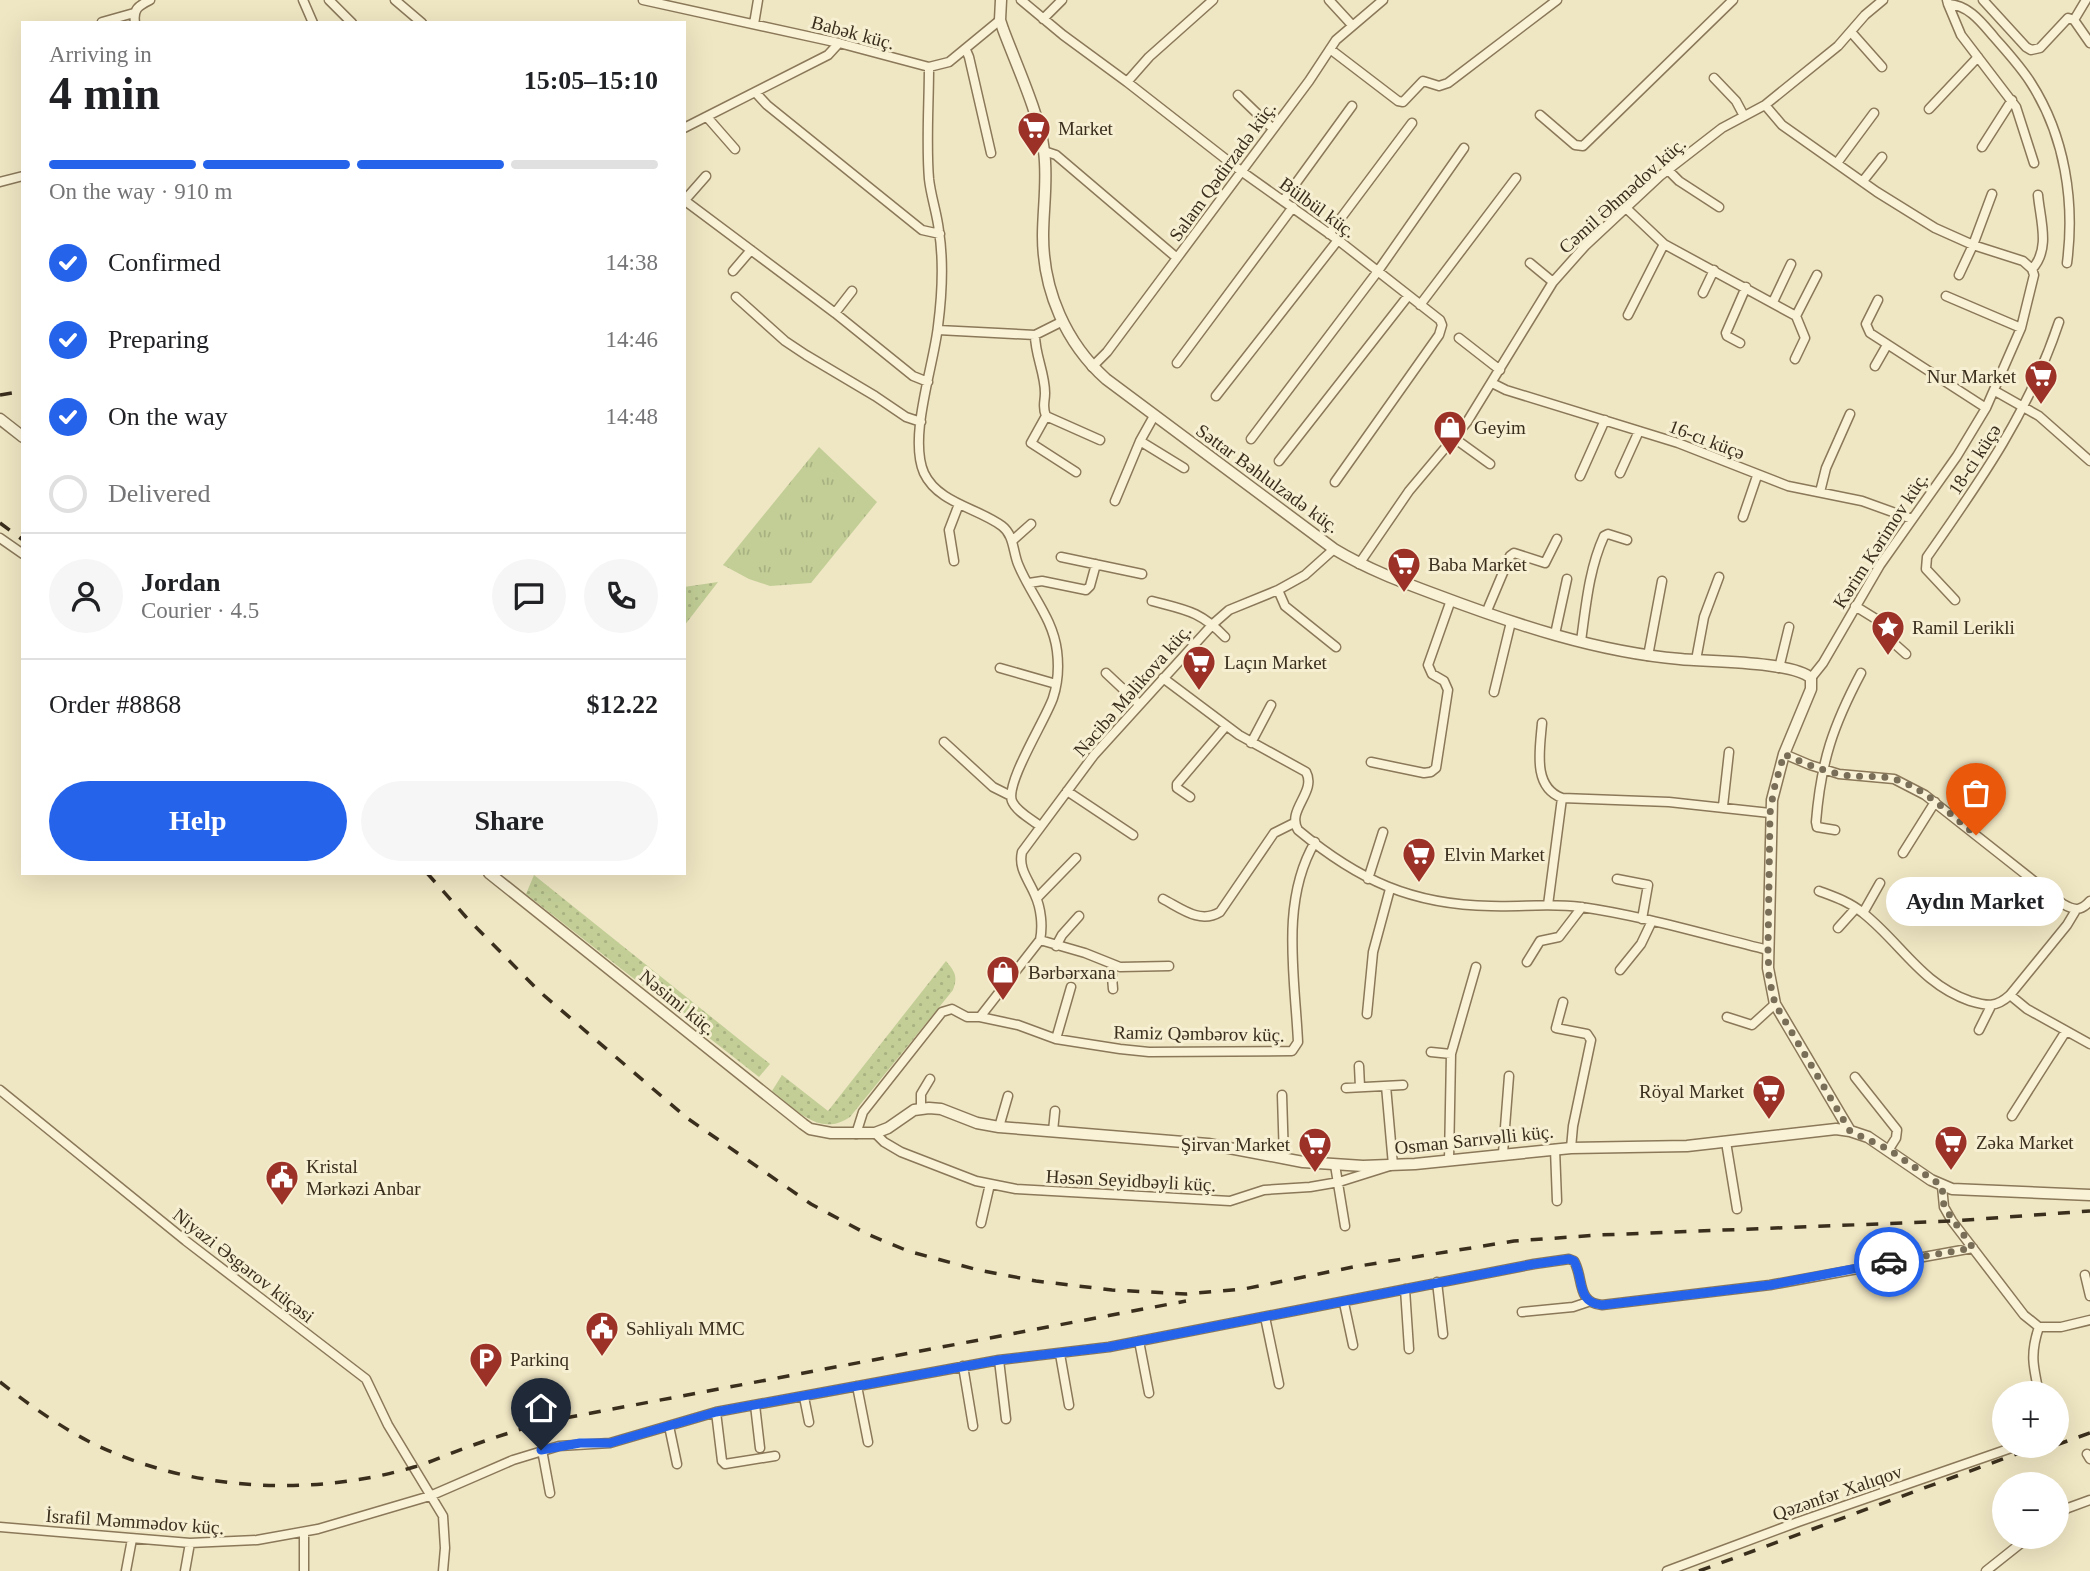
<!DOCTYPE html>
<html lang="en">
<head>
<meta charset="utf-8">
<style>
  :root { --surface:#fff; --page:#f6f6f6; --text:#202124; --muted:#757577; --line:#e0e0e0; --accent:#2563eb }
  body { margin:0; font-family:Georgia,serif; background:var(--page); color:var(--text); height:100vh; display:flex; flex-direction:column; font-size:26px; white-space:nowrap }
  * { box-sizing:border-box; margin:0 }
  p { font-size:23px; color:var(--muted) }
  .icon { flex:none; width:38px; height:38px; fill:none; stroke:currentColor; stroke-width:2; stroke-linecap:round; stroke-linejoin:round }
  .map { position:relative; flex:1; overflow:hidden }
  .details { position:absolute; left:21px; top:21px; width:665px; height:854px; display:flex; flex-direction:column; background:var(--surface); border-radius:0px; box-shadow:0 7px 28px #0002 }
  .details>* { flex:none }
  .controls { position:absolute; left:1992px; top:1381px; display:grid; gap:14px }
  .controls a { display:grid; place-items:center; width:77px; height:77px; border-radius:50%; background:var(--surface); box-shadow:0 7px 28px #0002; font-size:35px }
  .pin { position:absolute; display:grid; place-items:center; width:60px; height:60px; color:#fff; margin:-72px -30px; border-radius:50% 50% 50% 0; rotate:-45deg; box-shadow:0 0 7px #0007 }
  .pin .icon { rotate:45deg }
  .courier { position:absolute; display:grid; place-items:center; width:70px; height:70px; margin:-35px; border:5px solid #2563eb; border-radius:50%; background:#fff; color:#222; box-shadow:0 2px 9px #0007 }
  .bubble { position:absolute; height:49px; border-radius:24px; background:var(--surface); box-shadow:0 7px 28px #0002; font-size:23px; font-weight:700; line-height:49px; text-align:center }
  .summary em { font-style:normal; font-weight:700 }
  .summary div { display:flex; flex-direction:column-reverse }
  .summary { display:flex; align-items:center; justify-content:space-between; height:119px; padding:0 28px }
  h1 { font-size:46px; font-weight:700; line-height:52px }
  .bar { display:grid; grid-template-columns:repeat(4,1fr); gap:10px 7px; align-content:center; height:84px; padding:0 28px }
  .bar i { height:9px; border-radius:5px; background:var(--line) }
  .bar .current { background:var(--accent) }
  .bar p { grid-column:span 4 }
  .line { display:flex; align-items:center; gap:18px; padding:0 28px; border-top:2px solid var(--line) }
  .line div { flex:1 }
  .round { display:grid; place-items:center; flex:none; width:74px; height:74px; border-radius:37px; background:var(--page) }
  ol { padding:0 28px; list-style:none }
  li { display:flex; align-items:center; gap:21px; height:77px }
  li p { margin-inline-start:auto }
  li .icon { padding:7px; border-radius:50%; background:var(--accent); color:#fff; stroke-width:4 }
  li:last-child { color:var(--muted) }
  li i { width:38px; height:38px; border:4px solid var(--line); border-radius:50% }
  .cta { display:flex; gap:14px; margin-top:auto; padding:14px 28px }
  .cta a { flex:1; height:80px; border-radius:42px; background:var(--accent); color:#fff; font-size:28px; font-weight:700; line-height:80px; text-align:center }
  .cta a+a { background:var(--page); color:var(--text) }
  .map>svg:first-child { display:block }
  .grass { fill:url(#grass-dots) }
  .park { fill:url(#park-tufts) }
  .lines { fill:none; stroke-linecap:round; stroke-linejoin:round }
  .minor-casing { stroke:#8a7859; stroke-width:11 }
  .tertiary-casing { stroke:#8a7859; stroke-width:13 }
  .minor { stroke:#faf2d6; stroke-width:8 }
  .tertiary { stroke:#faf2d6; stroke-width:10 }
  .rail { stroke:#3a2e1d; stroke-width:3.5; stroke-dasharray:12 12; stroke-linecap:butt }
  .done { stroke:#796e57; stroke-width:7; stroke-dasharray:0 12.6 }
  .route { stroke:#2563eb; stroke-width:9 }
  .labels { text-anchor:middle; stroke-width:6; stroke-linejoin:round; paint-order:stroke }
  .street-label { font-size:19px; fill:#3a2e1d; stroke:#f7efd2 }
  .poi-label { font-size:19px; fill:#3a2e1d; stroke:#f7efd2; text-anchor:start }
</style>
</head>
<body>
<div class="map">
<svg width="2090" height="1571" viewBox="0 0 2090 1571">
  <defs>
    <pattern id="grass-dots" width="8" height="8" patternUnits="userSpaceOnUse" patternTransform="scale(1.75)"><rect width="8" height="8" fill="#c2ce96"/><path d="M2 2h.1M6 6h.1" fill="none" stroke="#a7b181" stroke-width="1.8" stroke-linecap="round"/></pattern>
    <pattern id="park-tufts" width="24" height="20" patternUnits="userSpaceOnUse" patternTransform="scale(1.75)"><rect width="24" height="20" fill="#c2ce96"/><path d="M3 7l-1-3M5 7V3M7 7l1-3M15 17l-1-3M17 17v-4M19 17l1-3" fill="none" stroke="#a7b181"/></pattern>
  </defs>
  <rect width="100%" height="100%" fill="#efe6c3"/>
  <!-- grass -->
  <path class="grass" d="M718 582 684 626V587Z
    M534 875 770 1064 759 1077 526 894Z
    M946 961C955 972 958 976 953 990L850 1117C820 1138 795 1109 772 1091L782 1075 828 1111Z"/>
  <!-- park -->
  <path class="park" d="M819 447 877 502 811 583 770 586 749 579 723 565Z"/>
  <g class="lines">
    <defs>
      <path id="minor" d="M303 0 313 23
        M329 0 352 23
        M395 0 422 23
        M643 0 839 43 929 67 949 62 1000 20
        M1021 0 1063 35 1127 82 1241 171 1338 240 1440 320 1442 325 1439 335 1335 482
        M1329 0 1352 25
        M1947 0 1948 4C1969 5 1982 23 1994 37 2007 52 2021 67 2031 83 2065 136 2075 202 2067 263
        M1983 0 2026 47 2031 50 2040 48 2068 18 2074 20 2090 43
        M1948 4 1961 35 2016 107 2034 163
        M1043 19 1062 0
        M2074 20 2086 0
        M102 22 134 13
        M135 23C133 9 138 6 150 0
        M754 24 758 0
        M1851 32 1882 67
        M1330 49 1398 101 1403 102 1423 81 1439 86 1448 83 1557 0
        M966 50 969 57 991 153
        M929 67C929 103 926 144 929 179 931 197 937 213 939 231 944 263 942 295 938 326 934 365 908 437 924 473 938 503 978 508 1002 526 1014 535 1013 552 1018 564 1030 594 1053 618 1057 651 1059 667 1058 683 1053 698 1046 719 1005 783 1012 801 1016 811 1031 819 1040 826
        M1714 78 1736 101 1744 116
        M1127 82 1149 57 1213 0
        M756 93 767 105 922 230 940 234
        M1238 95 1273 129
        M1765 105 1782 125 1877 192 1935 228 1973 245 2023 261 2032 269 2034 275 2021 328 1986 408 1957 456 1880 565 1823 663 1811 678
        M1929 109 1978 57
        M1540 115 1575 145 1583 146 1733 0
        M707 117 735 149
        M684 128 828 55 839 43
        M1982 147 2012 100
        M1044 151 1056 155 1177 258
        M1837 163 1874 113
        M1668 170 1679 181 1719 207
        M1863 181 1882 157
        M0 182 23 176
        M684 200 835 313 913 376 928 382
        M684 201 706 176
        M1283 201 1352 106
        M1626 208 1664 244 1796 316 1805 338 1795 359
        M1329 234 1412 123
        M1530 263 1553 282
        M2032 269C2051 249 2040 219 2038 195
        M733 271 751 250
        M1959 275 1973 245 1992 194
        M1703 293 1714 270
        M1946 296 2021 328
        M736 297 785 341 806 355 875 396 906 417 921 422
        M1878 300 1866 324 1870 333 1986 408
        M1773 302 1791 264
        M1420 305 1516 178
        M835 313 852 291
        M1628 315 1664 244
        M1796 316 1817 275
        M1063 321 1035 335C1035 355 1045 373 1045 393 1045 402 1042 407 1046 416L1100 440
        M938 330 1035 335
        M1459 338 1500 370
        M1740 343 1727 336 1726 333 1746 287
        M1177 363 1293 207
        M1875 366 1887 345
        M1092 367 1107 352 1177 258 1309 81 1336 40 1383 0
        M1492 383 1506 390 1678 443 1788 486 1862 501 1912 519
        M1995 391 2039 416 2090 461
        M1216 396 1338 240
        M1046 416 1031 443 1076 472
        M1454 438 1490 464
        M1251 439 1378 271 1464 148
        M1140 441 1184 468
        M1279 461 1408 296
        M1620 473 1639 431
        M1580 476 1605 420
        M1820 492 1826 468 1850 414
        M1115 501 1140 441 1154 416
        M1743 517 1757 476
        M0 538 23 554
        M1012 541 1031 524
        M1061 557 1142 574
        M954 561 949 530 959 504
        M1359 564 1409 491 1467 422 1553 282 1585 246 1660 176 1722 128 1765 105 1838 46 1865 15 1883 0
        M1029 583 1042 581 1086 590 1090 586 1096 564
        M1278 590 1285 606 1336 647
        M1955 600 1926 569 1927 557C1981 480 2029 412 2059 322
        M1152 601C1186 610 1200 611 1225 637
        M1855 606 1876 619 1888 638 1906 654
        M1486 613 1510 556 1514 553 1545 563 1557 539
        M1555 634 1567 579
        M1581 641C1586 605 1589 569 1604 536L1608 534 1627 540
        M1648 656 1662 581
        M1696 660 1704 617 1719 577
        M1000 668 1056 684
        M1779 668 1789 627
        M1106 673 1139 704
        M1163 678 1239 735 1306 772C1317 792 1286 810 1298 830 1358 880 1412 905 1491 906 1521 907 1551 903 1581 907 1644 916 1706 935 1768 950
        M1494 692 1511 622
        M1542 723C1540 749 1532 787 1562 798
        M944 742 993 787 1011 796
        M1251 743 1271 705
        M1784 754 1810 765 1839 774 1894 779 1925 795 2063 904C2075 911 2081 911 2090 901
        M1371 762 1424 773 1431 772 1436 768 1448 690 1444 681 1432 674 1428 665 1451 600
        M1067 791 1133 835
        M1190 797 1177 788V784L1226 726
        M1723 806 1729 752
        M1835 830 1817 827 1816 822C1821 761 1833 726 1861 673
        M1903 853 1935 802
        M1368 879 1383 832
        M1617 879 1648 885 1642 919
        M1819 891C1835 897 1850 902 1863 913 1901 943 1921 984 1970 1001 1987 1006 1996 1008 2010 995
        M1037 898 1076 858
        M1163 899C1182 909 1200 924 1220 912L1274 833 1294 823
        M1548 905 1562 798 1669 802 1770 813
        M2076 910 2067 925 2010 995 2027 1009 2090 1044
        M1863 913 1880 883
        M1838 928 1856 908
        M1040 940 1085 953 1120 967 1169 966
        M1056 946 1062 935 1079 916
        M1527 962 1540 941 1559 937 1582 907
        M1111 965 1113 989
        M1620 970 1641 944 1652 921
        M1563 1002 1556 1028 1587 1034 1591 1040 1573 1126 1571 1148
        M1367 1014 1373 952 1390 889
        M980 1017 1018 1025 1056 1039 1120 1049 1149 1052 1292 1051 1298 1042C1295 977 1280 901 1315 842
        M1727 1017 1752 1025 1775 1004
        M1979 1030 1991 1006
        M1056 1039 1071 987
        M1431 1052 1451 1054
        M1359 1066 1360 1087
        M1855 1077 1897 1130 1896 1138 1889 1149
        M1346 1088 1403 1085
        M0 1090 186 1241 366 1379 388 1425 443 1516 445 1548 443 1571
        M1282 1095 1284 1159
        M921 1108V1094L930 1079
        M2012 1116 2066 1031
        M999 1127 1008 1096
        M1053 1131 1055 1111
        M875 1133 884 1142 901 1152 976 1181 1016 1189 1230 1201 1264 1190 1310 1187 1339 1182 1393 1165 1386 1086
        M856 1134 863 1112 942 1012 952 1009 967 1017H980L1040 940C1043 926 1041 908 1035 895 1029 880 1018 869 1022 852L1094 755 1213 624 1229 610 1278 590 1305 575 1334 549
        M1726 1142 1737 1209
        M1555 1149 1557 1201
        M1503 1153 1509 1076
        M1449 1160 1451 1054 1476 967
        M1335 1165 1345 1226
        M1942 1186 1944 1207 1952 1221 2024 1315 2039 1327
        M981 1223 990 1184
        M2085 1275 2090 1296
        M1437 1282 1443 1334
        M1405 1289 1409 1349
        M1344 1303 1353 1345
        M1522 1312 1573 1307 1588 1302
        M1265 1317 1279 1384
        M2039 1327C2030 1353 2033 1366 2039 1393
        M2039 1327H2061L2090 1320
        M1139 1341 1149 1393
        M1060 1354 1069 1405
        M999 1360 1006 1419
        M963 1366 973 1426
        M857 1386 868 1442
        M804 1397 809 1422
        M755 1405 760 1448
        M716 1412 722 1461 725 1464 775 1456
        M669 1426 677 1464
        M542 1450 550 1493
        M2087 1454 2090 1459
        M2056 1516 2068 1508 2090 1500
        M0 1527 190 1543 257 1540 318 1529 430 1496 513 1460 559 1446 610 1443 716 1412 999 1360 1109 1347 1534 1264 1569 1259 1574 1261C1584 1278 1576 1303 1602 1305L1770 1285 1973 1248
        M304 1532V1571
        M126 1571 132 1539
        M185 1571 190 1543
        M1667 1571 1798 1522 2017 1446
        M1986 1571 2030 1536"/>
      <path id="tertiary" d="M1001 0 1000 20 1003 29C1016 64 1040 116 1044 151 1048 179 1043 208 1043 236 1043 291 1066 343 1106 379L1334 549C1367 569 1402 582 1437 595 1514 624 1597 652 1680 659 1707 662 1792 661 1811 678V689L1784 754 1772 800 1768 968 1775 1004 1850 1131
        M0 419 23 437
        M489 873 803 1124 810 1129 831 1133H875L888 1128 914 1110 929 1108 941 1109 977 1123 999 1127 1208 1144 1303 1162 1363 1166 1415 1164 1571 1148 1687 1146 1836 1129 1850 1131 1868 1137 1931 1180 1952 1189 2090 1195"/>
    </defs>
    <!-- minor casing -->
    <use href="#minor" class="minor-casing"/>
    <!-- tertiary casing -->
    <use href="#tertiary" class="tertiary-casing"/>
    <!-- minor -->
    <use href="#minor" class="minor"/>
    <!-- tertiary -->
    <use href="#tertiary" class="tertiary"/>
    <!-- rail -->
    <path class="rail" d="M0 395 23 391
      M0 523 23 540
      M427 873 466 917 540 992 687 1118 811 1204 867 1234 908 1251 978 1270 1036 1281 1112 1290 1186 1294 1244 1289 1353 1267 1514 1241 1599 1235 1952 1221 2090 1211
      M0 1382C28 1404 56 1424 88 1441 186 1491 309 1498 414 1467 432 1462 450 1453 468 1447 495 1437 521 1429 549 1421L1186 1301
      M2056 1445 2090 1433
      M2029 1455 2056 1446
      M1699 1571 2038 1446"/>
  </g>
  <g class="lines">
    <!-- done -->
    <path class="done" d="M1889 1262 1973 1248 1944 1207 1942 1186 1888 1149 1850 1131 1775 1004 1769 978 1768 950 1770 813 1774 789 1784 754C1805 764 1828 773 1851 776 1867 777 1885 775 1900 781 1929 792 1952 816 1976 835"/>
    <!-- route -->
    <path class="route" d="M541 1450 580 1443H610L716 1412 999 1360 1109 1347 1534 1264 1569 1259 1574 1261C1584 1278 1576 1303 1602 1305L1770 1285 1889 1262"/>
  </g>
  <!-- icons -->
  <defs>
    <symbol id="supermarket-pin" viewBox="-11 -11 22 30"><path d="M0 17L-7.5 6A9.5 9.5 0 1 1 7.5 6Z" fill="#9b3127" stroke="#f7efd2"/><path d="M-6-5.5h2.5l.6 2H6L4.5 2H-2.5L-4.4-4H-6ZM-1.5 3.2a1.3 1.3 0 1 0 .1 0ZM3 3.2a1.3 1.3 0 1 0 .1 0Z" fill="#fff"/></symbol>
    <symbol id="shop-pin" viewBox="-11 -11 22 30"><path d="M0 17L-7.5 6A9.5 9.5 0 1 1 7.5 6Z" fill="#9b3127" stroke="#f7efd2"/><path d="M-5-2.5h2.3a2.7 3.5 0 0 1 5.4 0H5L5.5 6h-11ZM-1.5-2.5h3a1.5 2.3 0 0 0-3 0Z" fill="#fff"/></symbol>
    <symbol id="sight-pin" viewBox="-11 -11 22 30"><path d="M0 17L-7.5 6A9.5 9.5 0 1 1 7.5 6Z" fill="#9b3127" stroke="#f7efd2"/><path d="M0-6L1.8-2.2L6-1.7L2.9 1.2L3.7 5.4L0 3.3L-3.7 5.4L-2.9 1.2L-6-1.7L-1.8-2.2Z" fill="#fff"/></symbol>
    <symbol id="civic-pin" viewBox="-11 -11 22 30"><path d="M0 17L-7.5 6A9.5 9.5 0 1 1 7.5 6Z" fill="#9b3127" stroke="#f7efd2"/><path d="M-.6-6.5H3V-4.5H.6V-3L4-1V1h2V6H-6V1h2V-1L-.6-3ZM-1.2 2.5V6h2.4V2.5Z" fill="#fff"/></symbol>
    <symbol id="parking-pin" viewBox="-11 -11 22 30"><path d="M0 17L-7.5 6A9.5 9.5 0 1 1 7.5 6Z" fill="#9b3127" stroke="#f7efd2"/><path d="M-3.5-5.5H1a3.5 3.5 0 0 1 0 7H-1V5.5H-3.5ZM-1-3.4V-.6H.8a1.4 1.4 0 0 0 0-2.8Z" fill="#fff"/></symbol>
  </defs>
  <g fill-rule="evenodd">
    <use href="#supermarket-pin" x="1015" y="109" width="38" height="52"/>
    <use href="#supermarket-pin" x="2022" y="357" width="38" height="52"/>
    <use href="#shop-pin" x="1431" y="408" width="38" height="52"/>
    <use href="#supermarket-pin" x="1385" y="545" width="38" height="52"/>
    <use href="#sight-pin" x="1869" y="608" width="38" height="52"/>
    <use href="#supermarket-pin" x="1180" y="643" width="38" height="52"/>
    <use href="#supermarket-pin" x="1400" y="835" width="38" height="52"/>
    <use href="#shop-pin" x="984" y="953" width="38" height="52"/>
    <use href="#supermarket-pin" x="1750" y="1072" width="38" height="52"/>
    <use href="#supermarket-pin" x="1932" y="1123" width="38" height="52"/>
    <use href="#supermarket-pin" x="1296" y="1125" width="38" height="52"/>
    <use href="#civic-pin" x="263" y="1158" width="38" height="52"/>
    <use href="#civic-pin" x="583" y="1309" width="38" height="52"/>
    <use href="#parking-pin" x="467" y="1340" width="38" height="52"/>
  </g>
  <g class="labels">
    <!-- street labels -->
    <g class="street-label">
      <text transform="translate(853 32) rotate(15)" y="7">Babək küç.</text>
      <text transform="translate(1222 171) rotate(-54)" y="7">Salam Qədirzadə küç.</text>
      <text transform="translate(1622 195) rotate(-42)" y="7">Cəmil Əhmədov küç.</text>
      <text transform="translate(1318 207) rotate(36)" y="7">Bülbül küç.</text>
      <text transform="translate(1707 439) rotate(21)" y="7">16-cı küçə</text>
      <text transform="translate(1974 459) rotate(-57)" y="7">18-ci küçə</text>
      <text transform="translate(1268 478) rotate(36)" y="7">Səttar Bəhlulzadə küç.</text>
      <text transform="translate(1880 540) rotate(-57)" y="7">Kərim Kərimov küç.</text>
      <text transform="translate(1132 690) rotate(-49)" y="7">Nəcibə Məlikova küç.</text>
      <text transform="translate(678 1002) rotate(39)" y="7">Nəsimi küç.</text>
      <text transform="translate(1199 1033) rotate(1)" y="7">Ramiz Qəmbərov küç.</text>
      <text transform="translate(1474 1139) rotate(-6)" y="7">Osman Sarıvəlli küç.</text>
      <text transform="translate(1131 1180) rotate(3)" y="7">Həsən Seyidbəyli küç.</text>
      <text transform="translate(244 1265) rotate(38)" y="7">Niyazi Əsgərov küçəsi</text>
      <text transform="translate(1837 1492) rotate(-19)" y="7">Qəzənfər Xalıqov</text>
      <text transform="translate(135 1521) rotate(4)" y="7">İsrafil Məmmədov küç.</text>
    </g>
    <!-- poi labels -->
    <g class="poi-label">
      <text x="1058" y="135">Market</text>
      <text x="2016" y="383" text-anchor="end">Nur Market</text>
      <text x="1474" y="434">Geyim</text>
      <text x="1428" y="571">Baba Market</text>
      <text x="1912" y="634">Ramil Lerikli</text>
      <text x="1224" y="669">Laçın Market</text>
      <text x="1444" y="861">Elvin Market</text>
      <text x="1028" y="979">Bərbərxana</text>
      <text x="1744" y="1098" text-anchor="end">Röyal Market</text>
      <text x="1976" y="1149">Zəka Market</text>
      <text x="1290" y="1151" text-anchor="end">Şirvan Market</text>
      <text x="306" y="1173">Kristal<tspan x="306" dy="22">Mərkəzi Anbar</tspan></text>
      <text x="626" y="1335">Səhliyalı MMC</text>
      <text x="510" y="1366">Parkinq</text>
    </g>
  </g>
</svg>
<div class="controls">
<a>+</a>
<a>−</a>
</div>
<div class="pin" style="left:1976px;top:835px;background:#ea580c"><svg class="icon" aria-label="bag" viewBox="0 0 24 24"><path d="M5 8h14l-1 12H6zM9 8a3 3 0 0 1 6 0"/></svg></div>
<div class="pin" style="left:541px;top:1450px;background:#1f2937"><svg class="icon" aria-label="home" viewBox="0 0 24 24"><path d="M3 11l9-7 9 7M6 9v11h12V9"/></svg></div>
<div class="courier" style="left:1889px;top:1262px"><svg class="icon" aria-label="car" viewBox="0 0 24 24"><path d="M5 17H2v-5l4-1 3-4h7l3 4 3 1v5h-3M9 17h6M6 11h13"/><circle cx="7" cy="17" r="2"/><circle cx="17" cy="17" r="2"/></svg></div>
<div class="bubble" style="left:1886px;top:877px;width:178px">Aydın Market</div>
<section class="details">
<div class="summary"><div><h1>4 min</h1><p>Arriving in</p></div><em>15:05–15:10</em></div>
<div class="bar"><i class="current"></i><i class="current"></i><i class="current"></i><i></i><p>On the way · 910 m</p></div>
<ol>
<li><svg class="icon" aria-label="check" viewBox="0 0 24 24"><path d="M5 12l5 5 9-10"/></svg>Confirmed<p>14:38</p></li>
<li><svg class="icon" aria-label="check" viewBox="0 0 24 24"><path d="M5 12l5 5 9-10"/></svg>Preparing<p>14:46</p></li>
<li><svg class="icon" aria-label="check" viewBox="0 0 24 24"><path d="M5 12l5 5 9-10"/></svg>On the way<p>14:48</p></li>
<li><i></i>Delivered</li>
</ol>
<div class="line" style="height:126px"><a class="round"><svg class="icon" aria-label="person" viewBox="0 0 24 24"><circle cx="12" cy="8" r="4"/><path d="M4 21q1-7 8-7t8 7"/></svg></a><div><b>Jordan</b><p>Courier · 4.5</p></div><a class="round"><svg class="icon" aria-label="chat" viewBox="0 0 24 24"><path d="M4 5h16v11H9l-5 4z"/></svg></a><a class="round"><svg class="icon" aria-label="phone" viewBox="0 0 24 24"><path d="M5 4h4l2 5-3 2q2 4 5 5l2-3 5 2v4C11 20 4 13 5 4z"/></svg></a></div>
<div class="line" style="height:91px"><div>Order #8868</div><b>$12.22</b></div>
<div class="cta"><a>Help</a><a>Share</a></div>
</section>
</div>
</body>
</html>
